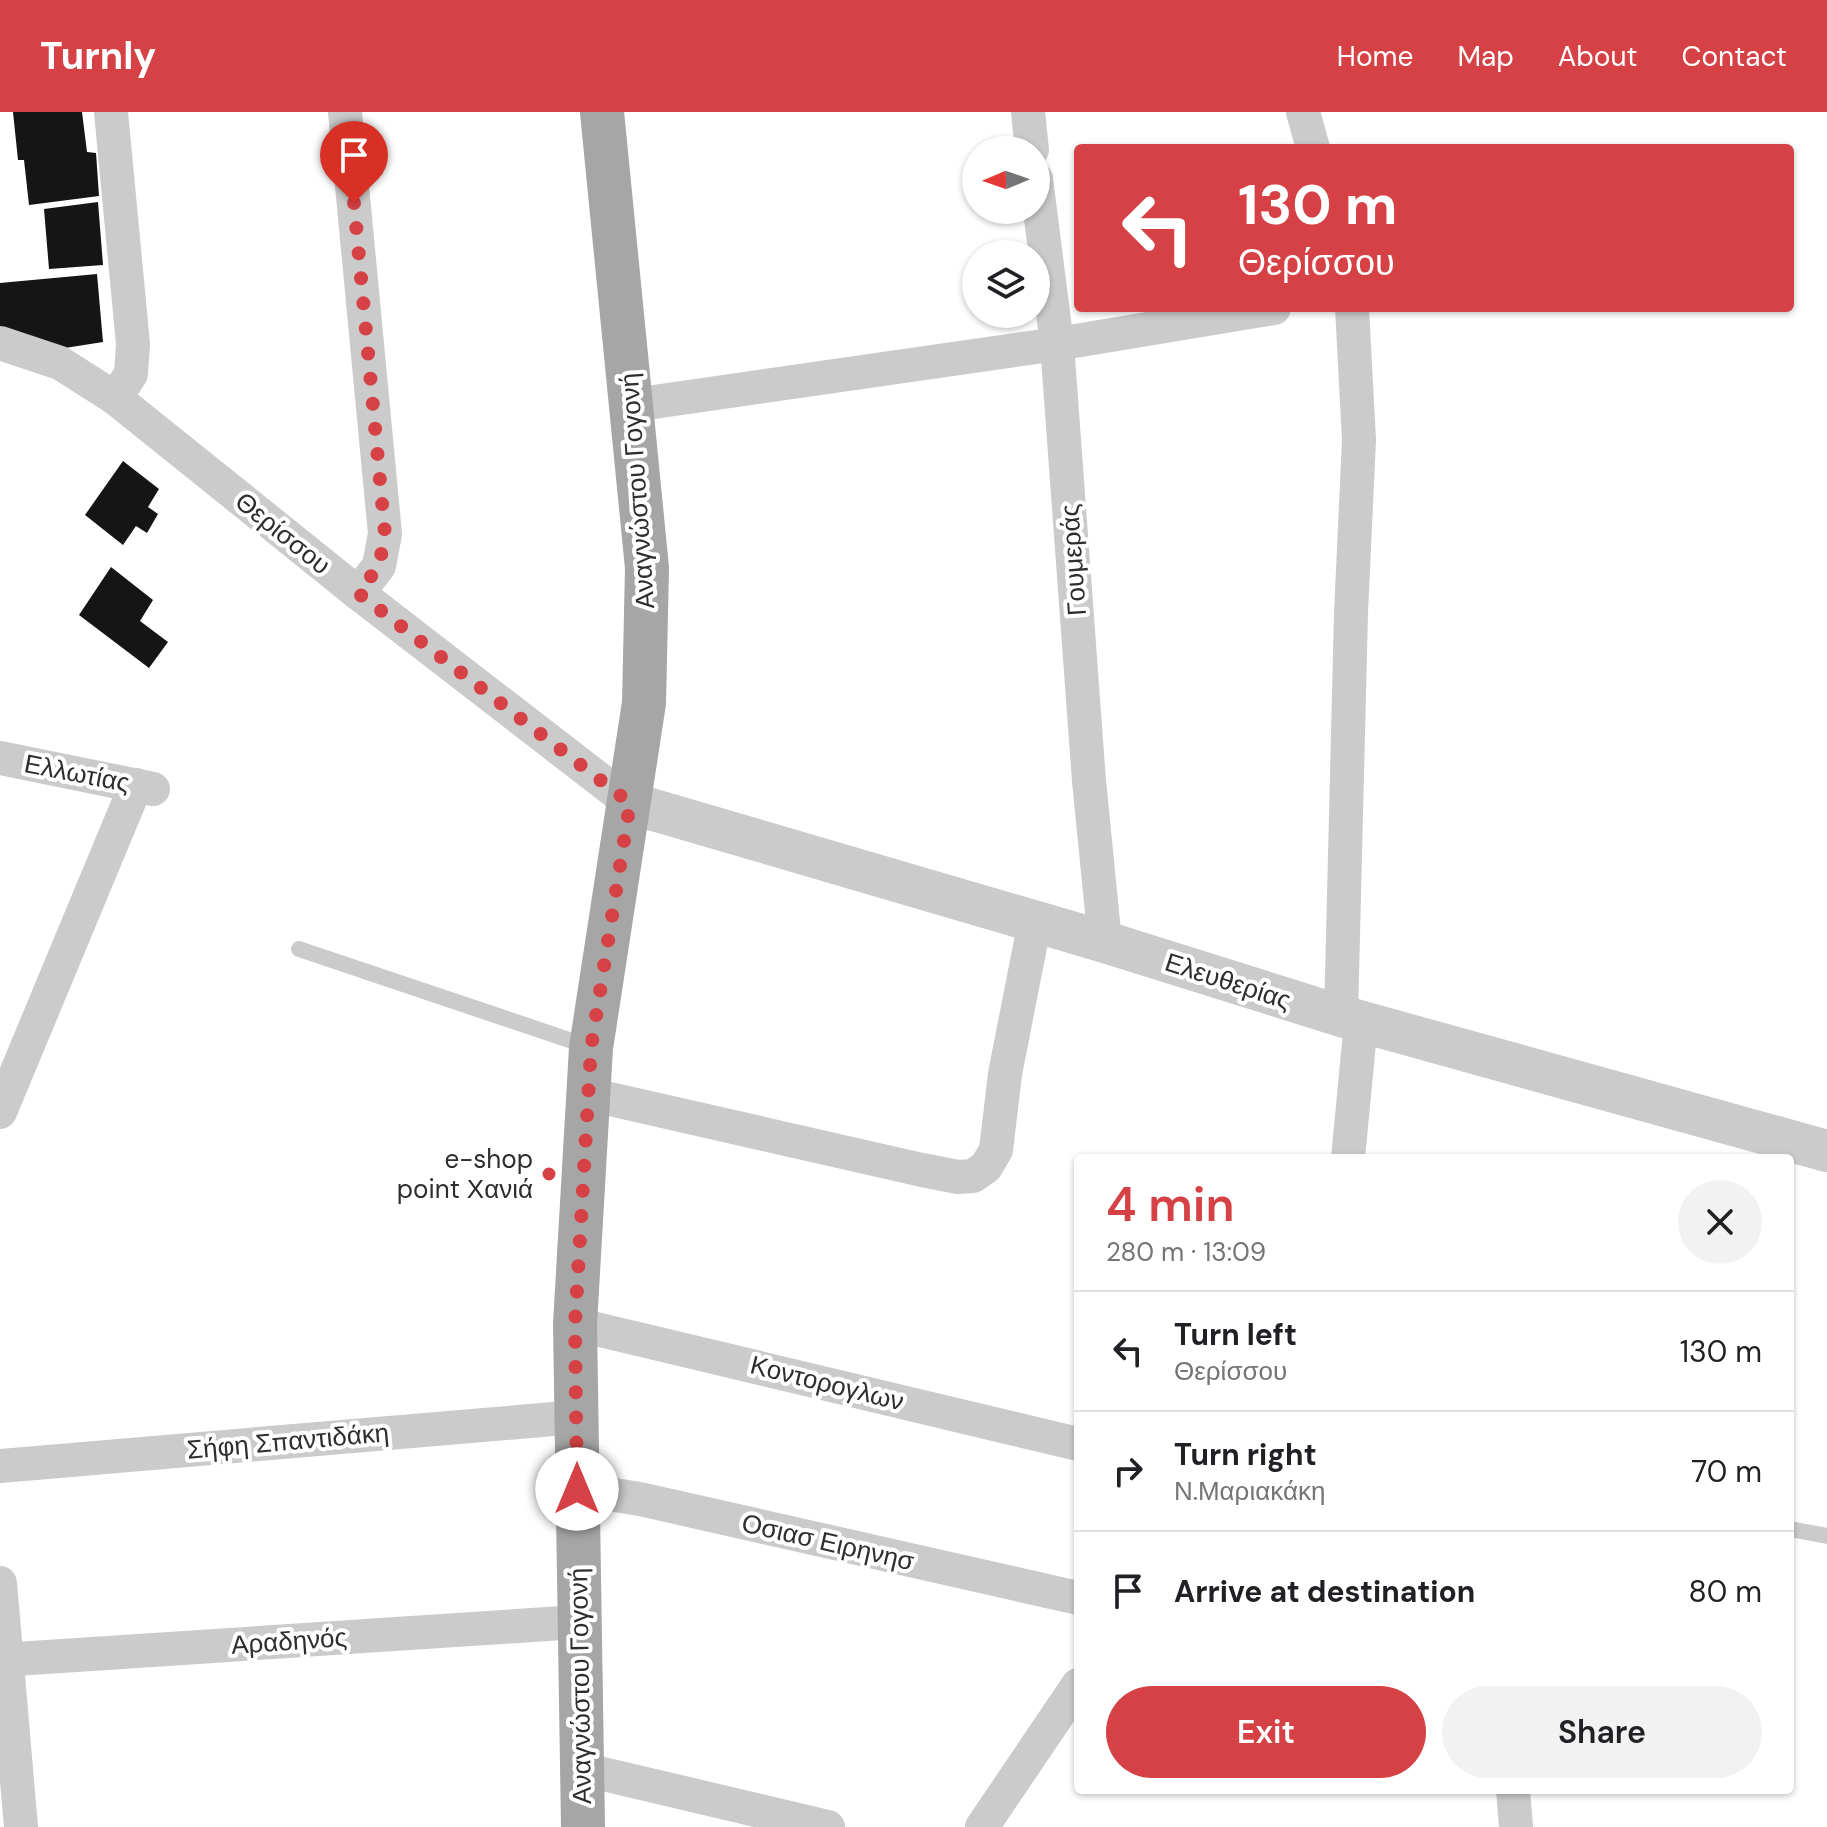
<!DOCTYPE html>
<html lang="en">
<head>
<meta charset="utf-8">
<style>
	:root { --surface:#fff; --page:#f2f2f2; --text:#202124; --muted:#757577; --line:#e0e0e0; --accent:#d54144 }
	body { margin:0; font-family:"DM Sans",sans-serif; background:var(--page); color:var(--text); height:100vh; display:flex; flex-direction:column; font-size:30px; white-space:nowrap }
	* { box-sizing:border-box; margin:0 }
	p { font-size:26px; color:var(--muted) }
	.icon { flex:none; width:44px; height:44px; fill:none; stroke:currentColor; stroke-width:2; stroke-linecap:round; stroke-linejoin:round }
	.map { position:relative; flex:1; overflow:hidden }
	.details { position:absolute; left:1074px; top:1042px; width:720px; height:640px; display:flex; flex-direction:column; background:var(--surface); border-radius:8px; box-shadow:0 2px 6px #0004 }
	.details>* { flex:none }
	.banner { position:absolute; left:1074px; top:32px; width:720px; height:168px; border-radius:8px; box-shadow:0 2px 6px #0004; background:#d54144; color:#fff; overflow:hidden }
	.needle { width:52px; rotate:268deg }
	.tools { position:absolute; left:962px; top:24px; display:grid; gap:16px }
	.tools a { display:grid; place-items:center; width:88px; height:88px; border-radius:50%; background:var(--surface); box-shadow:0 2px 6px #0004; font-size:40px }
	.pin { position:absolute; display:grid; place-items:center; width:68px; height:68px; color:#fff; margin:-82px -34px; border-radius:50% 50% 50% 0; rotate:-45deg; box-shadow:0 0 8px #0007 }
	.pin .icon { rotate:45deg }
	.me { position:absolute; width:88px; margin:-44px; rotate:0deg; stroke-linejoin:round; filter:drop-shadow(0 0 6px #0008) }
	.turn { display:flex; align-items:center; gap:28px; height:168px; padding:0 32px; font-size:36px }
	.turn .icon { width:104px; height:104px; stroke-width:2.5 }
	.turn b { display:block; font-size:56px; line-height:68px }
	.round { display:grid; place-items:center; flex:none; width:84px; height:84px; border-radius:42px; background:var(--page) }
	.head { display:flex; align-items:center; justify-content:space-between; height:136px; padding:0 32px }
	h1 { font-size:48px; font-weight:600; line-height:60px; color:var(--accent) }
	.action { display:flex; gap:16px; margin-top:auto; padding:16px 32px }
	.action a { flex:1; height:92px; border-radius:48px; background:var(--accent); color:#fff; font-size:32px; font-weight:600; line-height:92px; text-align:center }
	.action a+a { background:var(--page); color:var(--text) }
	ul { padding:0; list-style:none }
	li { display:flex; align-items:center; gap:24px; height:120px; padding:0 32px; border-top:2px solid var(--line) }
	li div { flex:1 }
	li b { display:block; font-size:30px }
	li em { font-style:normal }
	header { display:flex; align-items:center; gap:48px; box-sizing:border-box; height:112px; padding:0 40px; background:var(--accent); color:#fff }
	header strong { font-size:38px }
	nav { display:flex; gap:44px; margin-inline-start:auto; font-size:28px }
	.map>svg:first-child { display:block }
	.building { fill:#151515 }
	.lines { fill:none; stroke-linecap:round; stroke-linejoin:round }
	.service { stroke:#cbcbcb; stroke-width:16 }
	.minor { stroke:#cbcbcb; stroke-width:34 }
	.tertiary { stroke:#cbcbcb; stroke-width:42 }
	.primary { stroke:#a6a6a6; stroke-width:44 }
	.route { stroke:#d54144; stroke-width:14; stroke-dasharray:0 25.2 }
	.poi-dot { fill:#d54144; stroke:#fff; stroke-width:3 }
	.labels { text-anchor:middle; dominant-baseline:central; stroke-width:8; stroke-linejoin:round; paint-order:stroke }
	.street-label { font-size:26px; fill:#2e2e2e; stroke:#fff }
	.poi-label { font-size:26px; fill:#2e2e2e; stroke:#fff; text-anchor:end }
</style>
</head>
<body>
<header>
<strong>Turnly</strong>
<nav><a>Home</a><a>Map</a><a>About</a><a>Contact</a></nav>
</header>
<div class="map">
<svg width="1827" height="1715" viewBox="0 0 1827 1715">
	<rect width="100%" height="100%" fill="#fff"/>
	<g class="building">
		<polygon points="13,0 82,0 87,40 96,41 99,84 29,93 24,48 18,48"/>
		<polygon points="98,90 103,153 49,157 44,97"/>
		<polygon points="97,162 103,230 65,236 0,220 0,171"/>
		<polygon points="123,349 159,377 148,395 158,402 147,421 136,414 123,433 85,403"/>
		<polygon points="111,455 153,488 140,509 168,530 149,556 79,503"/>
	</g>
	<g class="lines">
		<g class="service">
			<polyline points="299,837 590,935"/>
			<polyline points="1790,1417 1827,1424"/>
		</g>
		<g class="minor">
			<polyline points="111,0 133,232 131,262 115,286"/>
			<polyline points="345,0 385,422 379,454 358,481"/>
			<polyline points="1028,0 1032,38"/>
			<polyline points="1303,0 1313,36"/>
			<polyline points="1036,67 1057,232 1089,669 1105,830"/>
			<polyline points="0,231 60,251 115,286 358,481 630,691"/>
			<polyline points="633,293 1057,232 1274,196"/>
			<polyline points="0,646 153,677"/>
			<polyline points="1341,904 1351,501 1359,328 1352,196"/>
			<polyline points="588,982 922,1058 958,1065 973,1064 986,1055 996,1038 1005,962 1035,809"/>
			<polyline points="0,1000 136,673"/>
			<polyline points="1348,1046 1361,910"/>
			<polyline points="575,1212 1078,1332"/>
			<polyline points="0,1354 577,1305"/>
			<polyline points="577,1377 640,1387 1078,1486"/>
			<polyline points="0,1471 21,1715"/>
			<polyline points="0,1548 578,1510"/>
			<polyline points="582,1657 828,1715"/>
			<polyline points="1513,1678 1516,1715"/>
			<polyline points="982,1715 1078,1573"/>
		</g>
		<polyline class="tertiary" points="630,691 1105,830 1341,904 1827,1039"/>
		<polyline class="primary" points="583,1715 575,1212 591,936 644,591 647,456 602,0"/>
	</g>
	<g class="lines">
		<polyline class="route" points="354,91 385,422 379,454 358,481 630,691 591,936 575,1212 577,1377"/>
	</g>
	<circle class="poi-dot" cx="549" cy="1062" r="8"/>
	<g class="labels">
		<g class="street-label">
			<text transform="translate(637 379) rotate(-94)">Αναγνώστου Γογονή</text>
			<text transform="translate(283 421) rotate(39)">Θερίσσου</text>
			<text transform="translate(1073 448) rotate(-94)">Γουμεράς</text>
			<text transform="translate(77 661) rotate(11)">Ελλωτίας</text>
			<text transform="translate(1228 869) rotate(18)">Ελευθερίας</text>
			<text transform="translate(827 1271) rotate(14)">Κοντορογλων</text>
			<text transform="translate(288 1329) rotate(-5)">Σήφη Σπαντιδάκη</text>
			<text transform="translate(828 1430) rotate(13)">Οσιασ Ειρηνησ</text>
			<text transform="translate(289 1529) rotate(-4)">Αραδηνός</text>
			<text transform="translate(580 1574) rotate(-91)">Αναγνώστου Γογονή</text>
		</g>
		<g class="poi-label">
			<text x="533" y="1047">e-shop<tspan x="533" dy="30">point Χανιά</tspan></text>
		</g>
	</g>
</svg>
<div class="tools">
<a><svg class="needle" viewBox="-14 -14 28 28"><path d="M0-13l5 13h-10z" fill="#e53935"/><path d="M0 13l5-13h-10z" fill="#757577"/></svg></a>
<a><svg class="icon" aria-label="layers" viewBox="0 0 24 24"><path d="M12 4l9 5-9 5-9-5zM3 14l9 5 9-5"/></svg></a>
</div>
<div class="pin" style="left:354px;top:91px;background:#d93025"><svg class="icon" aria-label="arrive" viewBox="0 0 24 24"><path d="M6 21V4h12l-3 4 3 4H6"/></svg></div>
<svg class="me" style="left:577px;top:1377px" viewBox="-20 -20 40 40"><circle r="19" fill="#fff"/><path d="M0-13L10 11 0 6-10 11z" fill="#d54144"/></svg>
<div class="banner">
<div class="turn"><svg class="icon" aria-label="left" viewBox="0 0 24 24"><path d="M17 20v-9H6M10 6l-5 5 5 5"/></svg><div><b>130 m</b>Θερίσσου</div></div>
</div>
<section class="details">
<div class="head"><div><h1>4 min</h1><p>280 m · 13:09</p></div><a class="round"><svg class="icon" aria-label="close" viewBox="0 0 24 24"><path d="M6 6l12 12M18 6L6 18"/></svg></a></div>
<ul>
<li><svg class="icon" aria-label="left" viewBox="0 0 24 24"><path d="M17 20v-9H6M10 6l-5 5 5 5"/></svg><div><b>Turn left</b><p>Θερίσσου</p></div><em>130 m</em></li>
<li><svg class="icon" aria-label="right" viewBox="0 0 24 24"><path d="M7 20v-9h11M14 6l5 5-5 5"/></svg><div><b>Turn right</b><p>Ν.Μαριακάκη</p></div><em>70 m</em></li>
<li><svg class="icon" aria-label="arrive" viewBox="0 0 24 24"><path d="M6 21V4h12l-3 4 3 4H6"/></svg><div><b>Arrive at destination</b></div><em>80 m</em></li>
</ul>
<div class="action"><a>Exit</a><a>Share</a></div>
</section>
</div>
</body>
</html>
